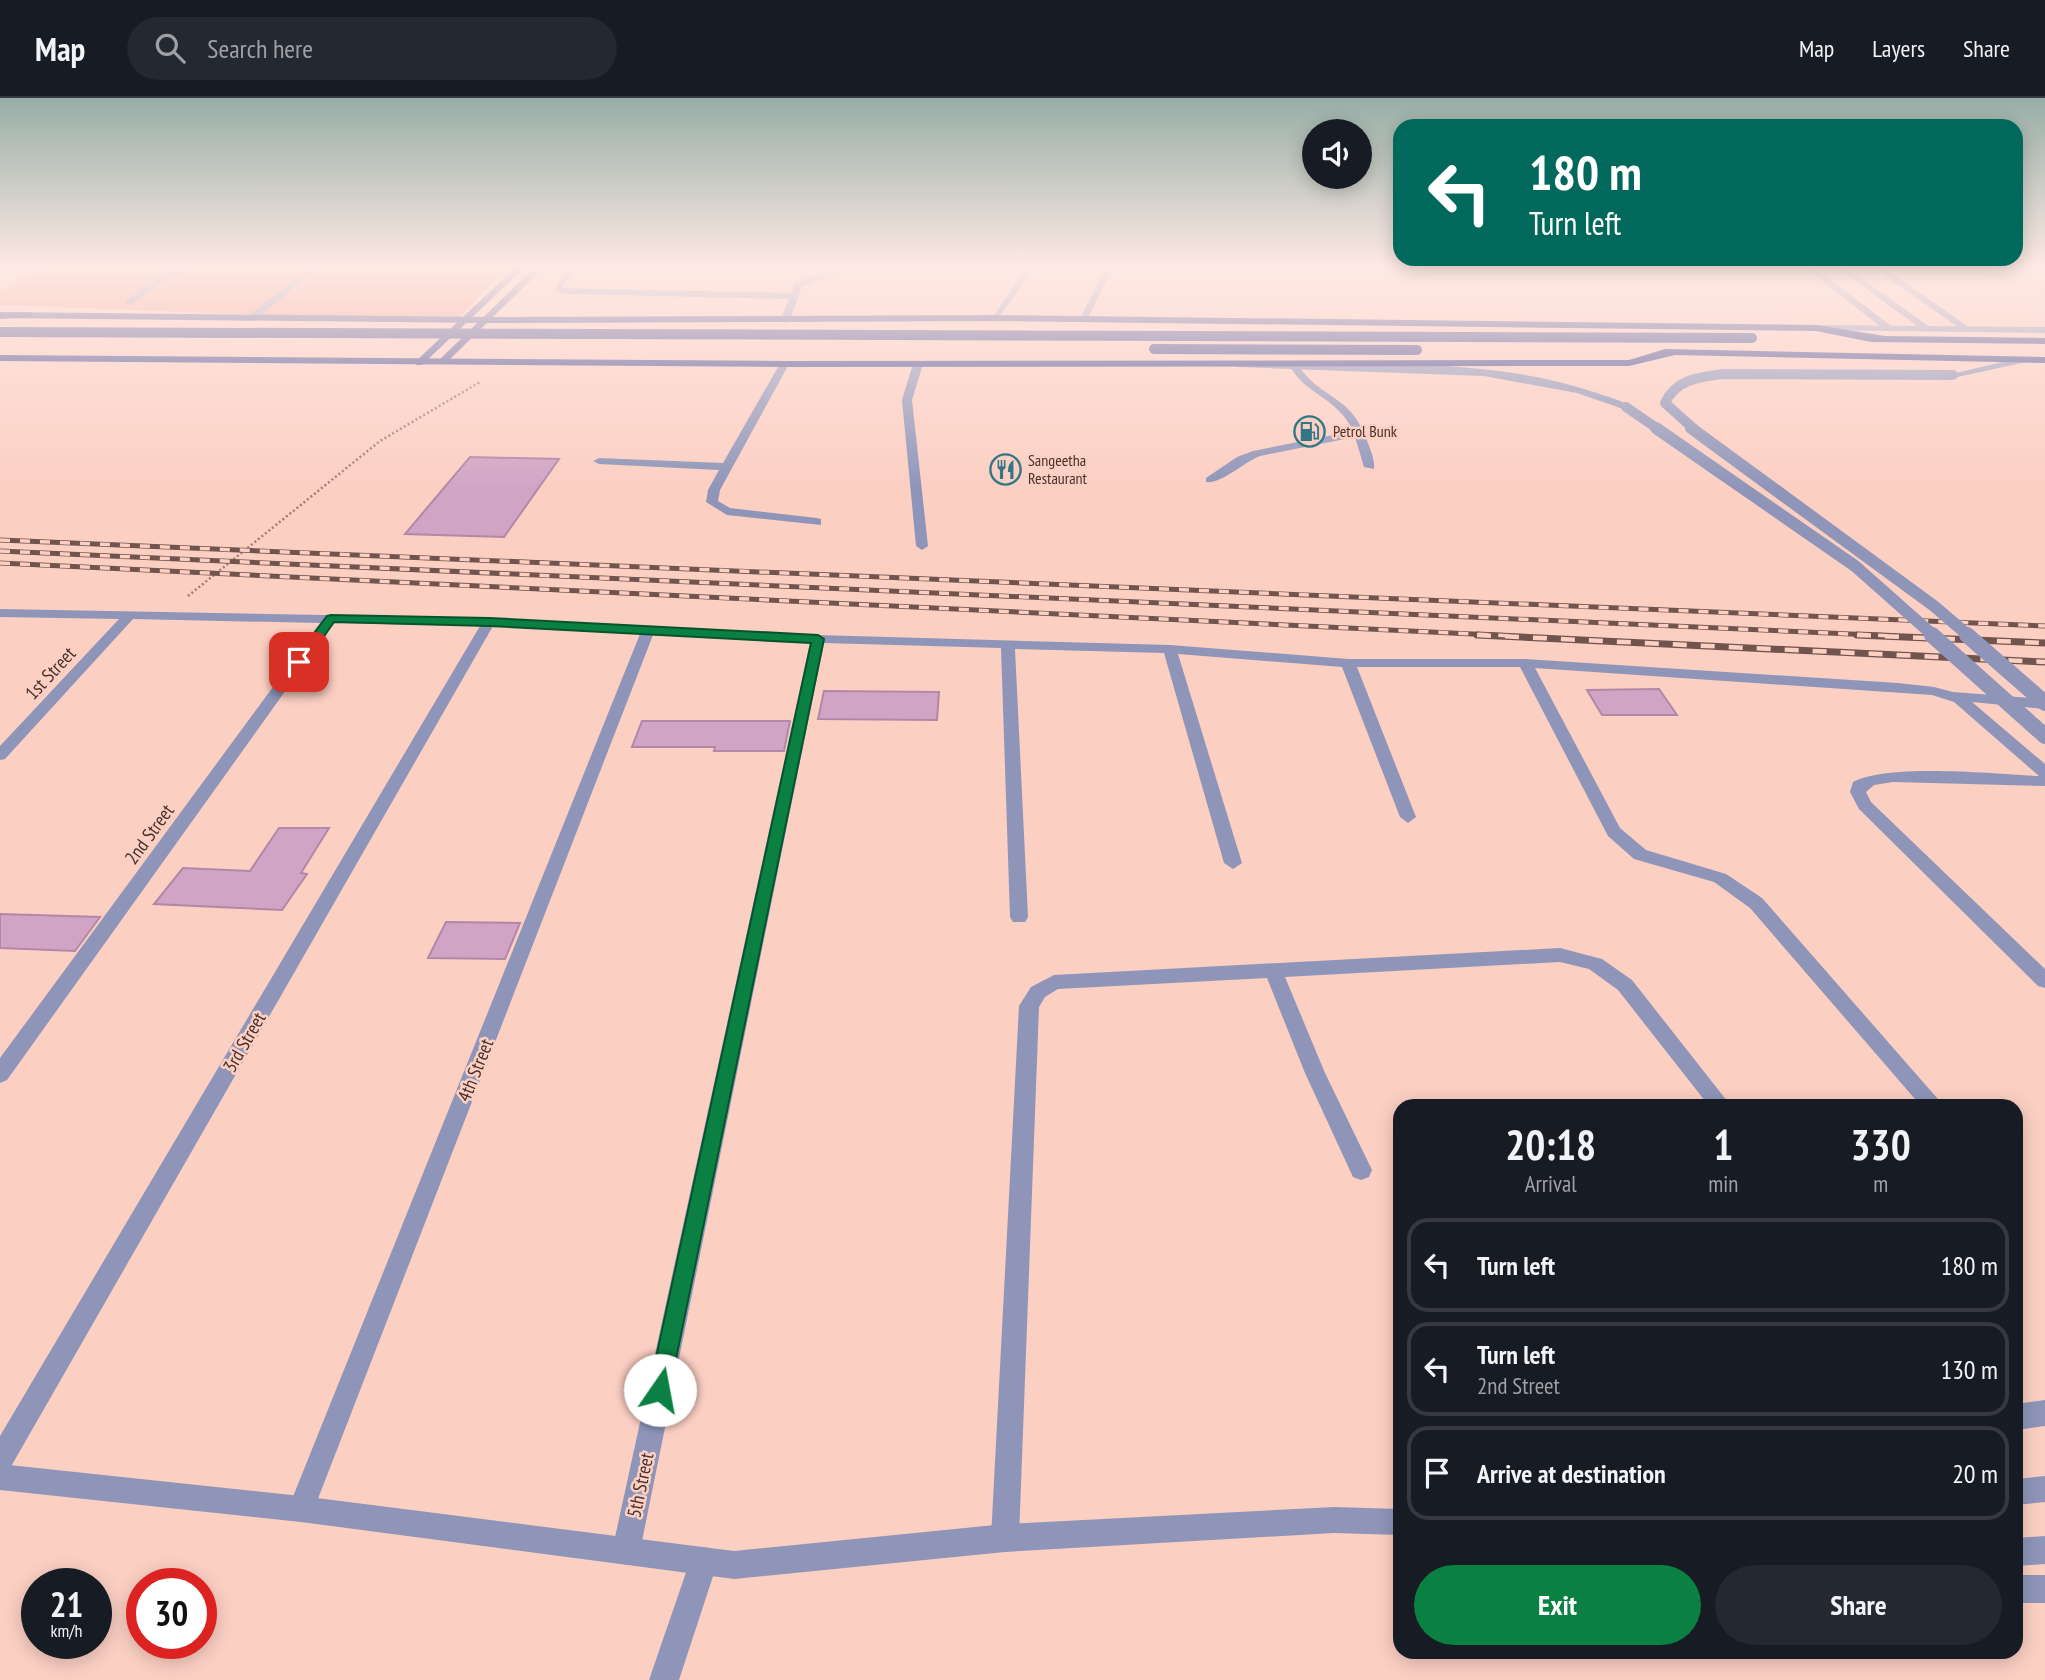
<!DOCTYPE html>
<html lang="en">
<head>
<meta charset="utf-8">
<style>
	:root { --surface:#171b24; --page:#242831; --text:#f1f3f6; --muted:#9ea1a6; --line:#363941; --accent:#0b8043 }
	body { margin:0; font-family:"PT Sans Narrow",sans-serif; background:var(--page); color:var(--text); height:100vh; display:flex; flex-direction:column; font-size:26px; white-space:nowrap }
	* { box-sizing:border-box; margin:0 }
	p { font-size:23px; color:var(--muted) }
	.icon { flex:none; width:38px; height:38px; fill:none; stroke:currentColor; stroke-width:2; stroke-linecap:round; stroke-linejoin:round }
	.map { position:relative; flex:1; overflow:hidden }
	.details { position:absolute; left:1393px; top:1001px; width:630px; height:560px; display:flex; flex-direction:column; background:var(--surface); border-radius:21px; box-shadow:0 4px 18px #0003 }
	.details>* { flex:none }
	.banner { position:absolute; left:1393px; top:21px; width:630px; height:147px; border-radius:21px; box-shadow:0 4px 18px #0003; background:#00695c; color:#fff; overflow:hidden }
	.buttons { position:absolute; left:1302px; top:21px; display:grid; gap:14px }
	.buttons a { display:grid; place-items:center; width:70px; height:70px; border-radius:50%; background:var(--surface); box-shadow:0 4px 18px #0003; font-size:35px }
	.speed { position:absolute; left:21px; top:1470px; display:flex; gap:14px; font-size:35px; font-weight:700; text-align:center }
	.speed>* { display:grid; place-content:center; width:91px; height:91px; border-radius:50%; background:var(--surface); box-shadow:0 4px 18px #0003; line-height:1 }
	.speed small { font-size:18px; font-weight:400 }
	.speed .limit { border:10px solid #d22; background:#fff; color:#111 }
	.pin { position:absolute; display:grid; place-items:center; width:60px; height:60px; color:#fff; margin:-30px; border-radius:14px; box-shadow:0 4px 10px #0006 }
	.me { position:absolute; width:77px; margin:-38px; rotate:12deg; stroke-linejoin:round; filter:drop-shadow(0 0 5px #0008) }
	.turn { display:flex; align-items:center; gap:24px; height:147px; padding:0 21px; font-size:32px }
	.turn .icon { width:91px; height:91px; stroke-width:2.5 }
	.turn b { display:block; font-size:49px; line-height:60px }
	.eta { display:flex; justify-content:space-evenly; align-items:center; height:119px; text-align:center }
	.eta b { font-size:42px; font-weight:600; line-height:49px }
	.cta { display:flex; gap:14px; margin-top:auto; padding:14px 21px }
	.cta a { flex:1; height:80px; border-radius:42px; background:var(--accent); color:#fff; font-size:28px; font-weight:600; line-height:80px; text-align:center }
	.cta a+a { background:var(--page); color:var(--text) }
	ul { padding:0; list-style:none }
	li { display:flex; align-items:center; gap:21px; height:94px; margin:0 14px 10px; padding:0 7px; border:4px solid var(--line); border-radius:21px }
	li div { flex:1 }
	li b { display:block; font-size:26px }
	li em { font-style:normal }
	header { display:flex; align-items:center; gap:42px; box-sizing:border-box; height:98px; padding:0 35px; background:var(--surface); border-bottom:2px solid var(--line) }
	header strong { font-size:33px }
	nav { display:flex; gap:38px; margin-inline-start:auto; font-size:24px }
	.search { width:490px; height:63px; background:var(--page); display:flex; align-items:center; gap:18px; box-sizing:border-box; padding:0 24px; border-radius:38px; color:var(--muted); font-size:26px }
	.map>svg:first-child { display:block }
	.green { fill:#f1a089 }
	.building { fill:#d1a4c5; stroke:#b287a7; stroke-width:2 }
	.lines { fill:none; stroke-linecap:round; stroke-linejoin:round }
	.path { stroke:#9e7d74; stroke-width:2.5; stroke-dasharray:2 2.5; stroke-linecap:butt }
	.service { fill:#8e95b9; fill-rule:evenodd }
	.minor { fill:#8e95b9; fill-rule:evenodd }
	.tertiary { fill:#8e95b9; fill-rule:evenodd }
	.primary { fill:#515998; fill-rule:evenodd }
	.trunk { fill:#464e92; fill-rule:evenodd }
	.motorway { fill:#3c428b; fill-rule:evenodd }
	.rail-far1-casing { stroke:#70544d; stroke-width:5 }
	.rail-casing { stroke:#70544d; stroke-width:7 }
	.rail-far1 { stroke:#fccfc3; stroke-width:3.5; stroke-dasharray:10; stroke-linecap:butt }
	.rail { stroke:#fccfc3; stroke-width:4.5; stroke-dasharray:14; stroke-linecap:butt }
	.tertiary-bridge-far2 { stroke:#8e95b9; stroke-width:10 }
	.tertiary-bridge-far1 { stroke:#8e95b9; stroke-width:12 }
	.tertiary-bridge { stroke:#8e95b9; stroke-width:16 }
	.trunk-bridge { stroke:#464e92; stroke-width:10 }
	.route { fill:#0b8043; stroke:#07532c; stroke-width:2 }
	.labels { text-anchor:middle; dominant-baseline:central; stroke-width:5; stroke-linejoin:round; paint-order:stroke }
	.far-poi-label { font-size:16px; fill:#47312b; stroke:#fccfc3; text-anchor:start }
	.street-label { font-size:19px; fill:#47312b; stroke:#fccfc3 }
</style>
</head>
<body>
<header>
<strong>Map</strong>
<div class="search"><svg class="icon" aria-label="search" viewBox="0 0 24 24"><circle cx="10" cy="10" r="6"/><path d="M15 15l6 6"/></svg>Search here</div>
<nav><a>Map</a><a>Layers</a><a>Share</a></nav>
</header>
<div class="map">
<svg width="2045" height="1582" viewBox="0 0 2045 1582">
	<rect width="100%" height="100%" fill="#fccfc3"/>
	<polygon class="green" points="42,169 508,169 455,224 0,207 0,192"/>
	<g class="building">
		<polygon points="470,359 559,361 504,439 405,436"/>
		<polygon points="1659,591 1677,617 1602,617 1587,592"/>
		<polygon points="824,593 939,594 937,622 818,621"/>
		<polygon points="642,623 790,623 784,653 714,653 715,649 632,649"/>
		<polygon points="279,730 329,730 301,775 307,776 282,812 154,806 183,770 250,773"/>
		<polygon points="0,816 100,819 75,853 0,850"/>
		<polygon points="446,824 520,825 505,861 428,860"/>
	</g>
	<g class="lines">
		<polyline class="path" points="188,498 380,343 480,284"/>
		<g class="service">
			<polygon points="174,169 184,169 132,206 126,206 126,202"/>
			<polygon points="310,169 320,169 257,220 251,220 251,216"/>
			<polygon points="568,169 577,169 562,189 565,190 791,195 795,185 839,169 852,169 802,189 790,222 785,225 780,222 789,201 564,196 554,192"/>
			<polygon points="1027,169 1035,169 997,222 991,222"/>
			<polygon points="1106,169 1114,169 1087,221 1079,223"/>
			<polygon points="1804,169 1814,169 1891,228 1891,232 1885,232"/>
			<polygon points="1836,169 1846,169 1931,230 1923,232"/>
			<polygon points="1873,169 1883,169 1970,230 1962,232"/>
			<polygon points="918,263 923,266 912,302 928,448 922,452 916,448 902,302 913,266"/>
			<path d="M 1292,267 L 1298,267 C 1322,303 1351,295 1368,345 C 1371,353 1375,363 1374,371 L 1364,369 L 1355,339 L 1260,358 C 1244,364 1222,386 1206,384 L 1206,380 L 1237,359 L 1253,353 L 1353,333 C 1337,299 1309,299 1290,269 Z"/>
		</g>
		<g class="minor">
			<polygon points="781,264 789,266 720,392 718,403 730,410 817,420 821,421 821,427 727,417 706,404 708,392 719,372 599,366 593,363 599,360 723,365"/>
			<path d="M 0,511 L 489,520 L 818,537 L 1170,547 L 1348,561 L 1525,561 L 1898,585 L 1934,589 L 1953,594 L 2045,601 L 2045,611 L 1972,604 L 2045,666 L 2045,688 L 1893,684 L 1874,687 L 1866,694 L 1871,704 L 2045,871 L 2045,890 L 2038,888 L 1859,711 L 1850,694 L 1853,684 C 1889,665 1995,676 2039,678 L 1954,604 L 1932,597 L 1535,570 L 1620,730 L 1646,752 L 1726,776 L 1762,800 L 1944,1008 L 1921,1008 L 1750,810 L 1714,784 L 1634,761 L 1608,738 L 1520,569 L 1357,569 L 1416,719 L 1408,725 L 1400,719 L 1342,569 L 1178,556 L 1242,765 L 1233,771 L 1224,765 L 1164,555 L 1015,551 L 1028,819 L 1025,824 L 1013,824 L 1010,819 L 1001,550 L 824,545 L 640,1453 L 636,1463 L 626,1467 L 616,1463 L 612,1453 L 810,545 L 653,537 L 314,1411 L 310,1420 L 301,1424 L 292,1420 L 288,1411 L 640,536 L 493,528 L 9,1372 L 0,1376 L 0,1338 L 480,528 L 334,525 L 7,982 L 0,985 L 0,960 L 320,525 L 133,521 L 5,661 L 0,662 L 0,648 L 119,521 L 0,519 Z"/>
			<polygon points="1560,850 1602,861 1632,882 1731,1008 1709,1008 1618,892 1589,871 1560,864 1285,879 1325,975 1372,1072 1369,1079 1361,1082 1353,1079 1305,975 1267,880 1058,891 1045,899 1039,909 1019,1440 1015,1450 1005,1454 995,1450 991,1440 1019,908 1031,889 1054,877"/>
			<polygon points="2045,1302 2045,1328 2016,1332 2016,1306"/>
			<polygon points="704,1449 714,1453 718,1463 679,1582 649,1582 690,1463 694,1453"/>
			<rect x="2016" y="1477" width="29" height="28"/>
		</g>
		<g class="tertiary">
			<polygon points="1816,227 2045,229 2045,235 1813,232 1813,228"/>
			<polygon points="2023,259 2026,260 2026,264 1953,280 1948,277"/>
			<path d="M 1240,264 C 1357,269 1484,256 1597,295 C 1608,299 1622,302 1631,309 L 1626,312 L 1577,295 L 1484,278 L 1237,269 L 1235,267 Z"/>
			<polygon points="0,1366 301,1398 734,1453 1005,1426 1334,1409 1400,1411 1400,1437 1334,1435 1005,1454 734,1481 301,1424 0,1392"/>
			<polygon points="2045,1378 2045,1404 2016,1407 2016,1381"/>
			<polygon points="2045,1438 2045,1466 2016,1468 2016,1440"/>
		</g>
		<g class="primary">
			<polygon points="516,169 525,169 422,267 416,267 416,263"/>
			<polygon points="535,169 544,169 445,266 439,266 439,262"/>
		</g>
		<g class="trunk">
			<polygon points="0,214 487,219 994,217 1816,227 1885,238 2045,240 2045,246 1871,244 1816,233 994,223 487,225 0,220"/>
			<polygon points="1665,251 2045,259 2045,265 1675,257 1629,268 784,269 0,263 0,257 784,263 1629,262"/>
		</g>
		<polygon class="motorway" points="28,214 32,215 32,219 0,221 0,215"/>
		<defs>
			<g id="rail-far1">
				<polyline points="0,442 2045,528"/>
				<polyline points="0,453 1895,538"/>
				<polyline points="0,465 1514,538"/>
			</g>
			<g id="rail">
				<polyline points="1477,537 2045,564"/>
				<polyline points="1857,537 2045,545"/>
			</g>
		</defs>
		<use href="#rail-far1" class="rail-far1-casing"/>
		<use href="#rail" class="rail-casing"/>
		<use href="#rail-far1" class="rail-far1"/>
		<use href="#rail" class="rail"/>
		<g class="tertiary-bridge-far2">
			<polyline points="1626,309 1658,331"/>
			<path d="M 1694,331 L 1665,305 C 1676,281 1700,279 1723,276 L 1953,277"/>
		</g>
		<g class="tertiary-bridge-far1">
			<polyline points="1656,330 1855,468 1934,538"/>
			<polyline points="1691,330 1934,508 1969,538"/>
		</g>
		<g class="tertiary-bridge">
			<polyline points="1932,537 2045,638"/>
			<polyline points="1967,537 2045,605"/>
		</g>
		<g class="trunk-bridge">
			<polyline points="0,234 1752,240"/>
			<polyline points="1154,251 1417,252"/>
		</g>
	</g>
	<linearGradient id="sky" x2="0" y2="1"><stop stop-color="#97aea6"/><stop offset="0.43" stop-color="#fee9e4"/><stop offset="1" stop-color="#fee9e4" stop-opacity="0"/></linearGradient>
	<rect width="2045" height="391" fill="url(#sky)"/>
	<polygon class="route" points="331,517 489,520 818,537 824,541 668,1300 660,1303 652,1300 649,1292 811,545 489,528 334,524 304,567 295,567 295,561 327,518"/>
	<defs>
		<symbol id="fuel-ring" viewBox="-11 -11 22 22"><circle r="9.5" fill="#fccfc3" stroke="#337787" stroke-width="1.5"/><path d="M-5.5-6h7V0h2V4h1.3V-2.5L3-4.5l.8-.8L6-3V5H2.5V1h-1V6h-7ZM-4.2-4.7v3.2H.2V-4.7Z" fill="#337787"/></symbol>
		<symbol id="restaurant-ring" viewBox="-11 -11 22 22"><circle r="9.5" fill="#fccfc3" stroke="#337787" stroke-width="1.5"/><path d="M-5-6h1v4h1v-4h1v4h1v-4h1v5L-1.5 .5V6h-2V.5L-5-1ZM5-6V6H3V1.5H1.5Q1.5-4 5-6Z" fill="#337787"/></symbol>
	</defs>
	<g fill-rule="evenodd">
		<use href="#fuel-ring" x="1292" y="316" width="35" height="35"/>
		<use href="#restaurant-ring" x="988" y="354" width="35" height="35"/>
	</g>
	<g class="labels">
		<g class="far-poi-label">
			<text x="1333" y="333">Petrol Bunk</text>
			<text x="1028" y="362">Sangeetha<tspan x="1028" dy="18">Restaurant</tspan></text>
		</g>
		<g class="street-label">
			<text transform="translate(50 575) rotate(-47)">1st Street</text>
			<text transform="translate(149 736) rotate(-54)">2nd Street</text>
			<text transform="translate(244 944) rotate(-60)">3rd Street</text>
			<text transform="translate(475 972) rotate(-68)">4th Street</text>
			<text transform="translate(640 1387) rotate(-78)">5th Street</text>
		</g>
	</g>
</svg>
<div class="buttons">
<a><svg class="icon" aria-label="sound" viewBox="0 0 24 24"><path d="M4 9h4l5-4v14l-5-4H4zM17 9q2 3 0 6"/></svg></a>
</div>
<div class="speed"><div>21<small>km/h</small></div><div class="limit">30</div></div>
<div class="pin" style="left:299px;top:564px;background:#d93025"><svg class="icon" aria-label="arrive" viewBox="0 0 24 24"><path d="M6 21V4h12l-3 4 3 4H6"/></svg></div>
<svg class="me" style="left:660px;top:1292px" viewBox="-20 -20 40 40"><circle r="19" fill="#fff"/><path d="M0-13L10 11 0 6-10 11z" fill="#0b8043"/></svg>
<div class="banner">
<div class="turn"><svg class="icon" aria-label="left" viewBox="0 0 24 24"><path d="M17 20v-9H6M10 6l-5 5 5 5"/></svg><div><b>180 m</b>Turn left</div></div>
</div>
<section class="details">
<div class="eta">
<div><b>20:18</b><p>Arrival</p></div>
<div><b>1</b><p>min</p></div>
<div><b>330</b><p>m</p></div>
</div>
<ul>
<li><svg class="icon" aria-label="left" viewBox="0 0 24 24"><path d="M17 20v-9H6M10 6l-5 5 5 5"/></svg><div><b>Turn left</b></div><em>180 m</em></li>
<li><svg class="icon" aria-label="left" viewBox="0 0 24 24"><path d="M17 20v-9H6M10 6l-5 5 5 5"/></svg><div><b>Turn left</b><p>2nd Street</p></div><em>130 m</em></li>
<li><svg class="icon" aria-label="arrive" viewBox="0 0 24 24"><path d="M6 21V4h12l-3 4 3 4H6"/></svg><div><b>Arrive at destination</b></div><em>20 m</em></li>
</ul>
<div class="cta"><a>Exit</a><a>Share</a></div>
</section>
</div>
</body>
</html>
